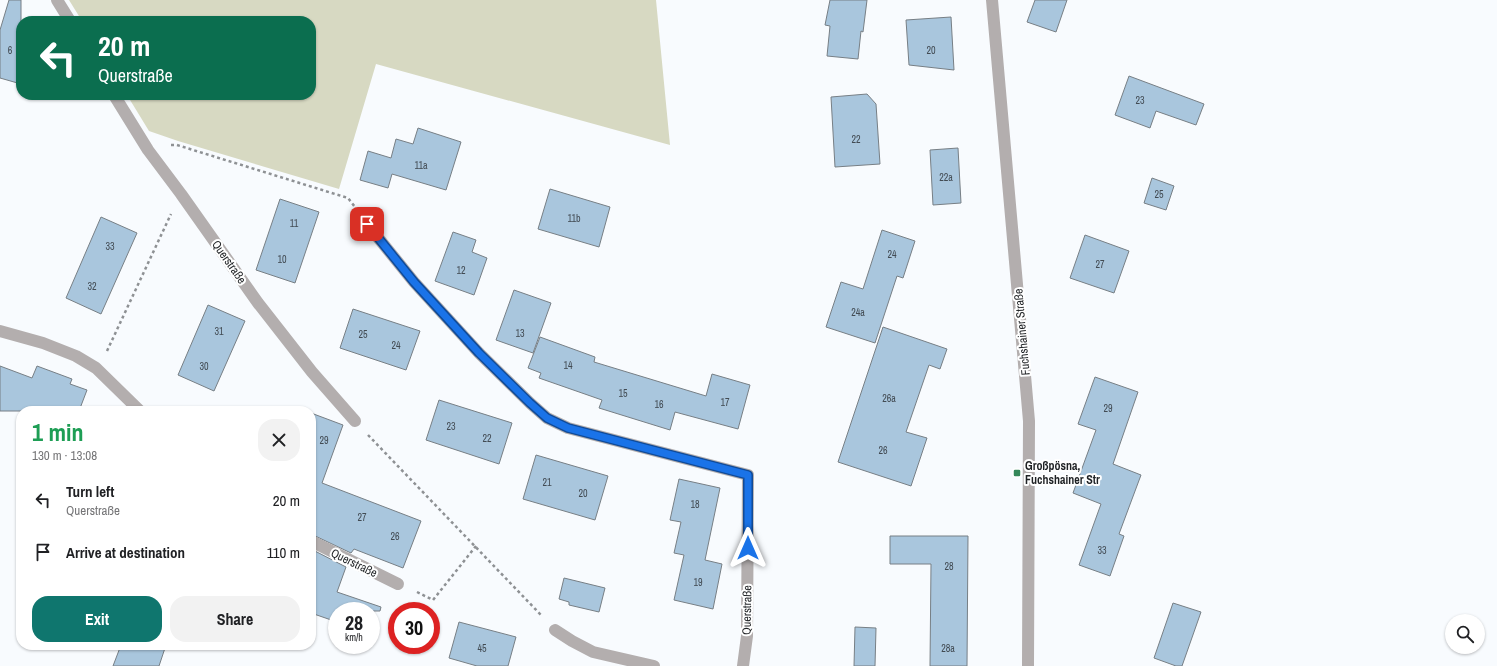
<!DOCTYPE html>
<html lang="en">
<head>
<meta charset="utf-8">
<style>
	:root { --surface:#fff; --page:#f2f2f2; --text:#202124; --muted:#757577; --accent:#0f766e }
	body { margin:0; font-family:"Archivo Narrow",sans-serif; background:var(--page); color:var(--text); height:100vh; display:flex; flex-direction:column; font-size:15px; white-space:nowrap }
	* { box-sizing:border-box; margin:0 }
	p { font-size:13px; color:var(--muted) }
	.icon { flex:none; width:22px; height:22px; fill:none; stroke:currentColor; stroke-width:2; stroke-linecap:round; stroke-linejoin:round }
	.map { position:relative; flex:1; overflow:hidden }
	.panel { position:absolute; left:16px; top:406px; width:300px; height:244px; display:flex; flex-direction:column; background:var(--surface); border-radius:16px; box-shadow:0 1px 3px #0004 }
	.panel>* { flex:none }
	.guide { position:absolute; left:16px; top:16px; width:300px; height:84px; border-radius:16px; box-shadow:0 1px 3px #0004; background:#0b6e4f; color:#fff; overflow:hidden }
	.controls { position:absolute; left:1445px; top:614px; display:grid; gap:8px }
	.controls a { display:grid; place-items:center; width:40px; height:40px; border-radius:50%; background:var(--surface); box-shadow:0 1px 3px #0004; font-size:20px }
	.speed { position:absolute; left:328px; top:602px; display:flex; gap:8px; font-size:20px; font-weight:700; text-align:center }
	.speed>* { display:grid; place-content:center; width:52px; height:52px; border-radius:50%; background:var(--surface); box-shadow:0 1px 3px #0004; line-height:1 }
	.speed small { font-size:10px; font-weight:400 }
	.speed .limit { border:6px solid #d22; background:#fff; color:#111 }
	.pin { position:absolute; display:grid; place-items:center; width:34px; height:34px; color:#fff; margin:-17px; border-radius:8px; box-shadow:0 2px 6px #0006 }
	.me { position:absolute; width:44px; margin:-22px; rotate:0deg; stroke-linejoin:round; filter:drop-shadow(0 0 3px #0008) }
	.turn { display:flex; align-items:center; gap:14px; height:84px; padding:0 16px; font-size:18px }
	.turn .icon { width:52px; height:52px; stroke-width:2.5 }
	.turn b { display:block; font-size:28px; line-height:34px }
	.round { display:grid; place-items:center; flex:none; width:42px; height:42px; border-radius:16px; background:var(--page) }
	.overview { display:flex; align-items:center; justify-content:space-between; height:68px; padding:0 16px }
	h1 { font-size:24px; font-weight:800; line-height:30px; color:#1e9e55 }
	.primary-button { display:flex; gap:8px; margin-top:auto; padding:8px 16px }
	.primary-button a { flex:1; height:46px; border-radius:16px; background:var(--accent); color:#fff; font-size:16px; font-weight:800; line-height:46px; text-align:center }
	.primary-button a+a { background:var(--page); color:var(--text) }
	ul { padding:0; list-style:none }
	li { display:flex; align-items:center; gap:12px; height:52px; padding:0 16px }
	li div { flex:1 }
	li b { display:block; font-size:15px }
	li em { font-style:normal }
	.map>svg:first-child { display:block }
	.green { fill:#d7d9c2 }
	.building { fill:#a9c6dd; stroke:#777f85 }
	.lines { fill:none; stroke-linecap:round; stroke-linejoin:round }
	.path { stroke:#8e9194; stroke-width:2.5; stroke-dasharray:3 3; stroke-linecap:butt }
	.minor { stroke:#b3aeae; stroke-width:12 }
	.route-casing { stroke:#114b97; stroke-width:10 }
	.route { stroke:#1a73e8; stroke-width:7 }
	.poi-dot { fill:#35885a; stroke:#fff; stroke-width:1.5 }
	.labels { text-anchor:middle; dominant-baseline:central; stroke-width:4; stroke-linejoin:round; paint-order:stroke }
	.number-label { font-size:10px; fill:#424b53 }
	.street-label { font-size:12px; fill:#1f2225; stroke:#fff }
	.poi-label { font-size:12px; font-weight:bold; fill:#1f2225; stroke:#fff; text-anchor:start }
</style>
</head>
<body>
<div class="map">
<svg width="1497" height="666" viewBox="0 0 1497 666">
	<rect width="100%" height="100%" fill="#f8fbfe"/>
	<polygon class="green" points="69,0 656,0 670,145 376,64 339,189 178,141 149,131 127,95 311,95 311,21 82,21"/>
	<g class="building">
		<polygon points="9,0 21,0 21,84 0,78 0,30"/>
		<polygon points="830,0 867,0 863,32 861,31 858,59 827,56 830,26 825,25"/>
		<polygon points="1035,0 1067,0 1056,32 1027,22"/>
		<polygon points="951,17 954,70 909,65 906,20"/>
		<polygon points="1129,76 1204,104 1196,125 1156,111 1150,128 1115,115"/>
		<polygon points="867,94 876,104 880,164 835,167 831,97"/>
		<polygon points="418,128 461,142 446,190 392,174 388,188 360,180 368,151 391,158 396,139 413,144"/>
		<polygon points="958,148 961,203 933,205 930,150"/>
		<polygon points="1152,178 1174,186 1166,210 1144,203"/>
		<polygon points="550,189 610,207 599,247 538,229"/>
		<polygon points="280,199 319,212 295,283 256,270"/>
		<polygon points="101,217 137,233 101,314 66,298"/>
		<polygon points="882,230 915,241 903,278 897,276 875,343 826,327 841,282 863,289"/>
		<polygon points="453,232 476,240 472,252 487,258 474,295 435,281"/>
		<polygon points="1085,235 1129,251 1114,293 1070,278"/>
		<polygon points="514,290 551,303 533,353 496,340"/>
		<polygon points="208,305 245,321 214,391 178,375"/>
		<polygon points="353,309 420,331 406,370 340,348"/>
		<polygon points="883,327 947,349 940,369 929,365 906,432 927,438 911,486 838,462"/>
		<polygon points="540,337 595,357 594,362 706,396 712,374 750,385 738,429 675,412 670,430 599,408 602,400 539,378 541,373 528,368"/>
		<polygon points="0,366 32,378 37,366 72,379 70,384 87,390 79,411 0,411"/>
		<polygon points="1095,377 1138,392 1113,464 1141,475 1119,534 1124,536 1110,576 1079,565 1101,504 1073,493 1096,430 1078,424"/>
		<polygon points="439,400 512,423 499,464 426,440"/>
		<polygon points="311,413 343,425 322,483 421,521 403,568 354,549 351,553 311,534"/>
		<polygon points="536,455 608,476 595,520 523,499"/>
		<polygon points="679,479 720,488 705,560 722,564 713,609 674,600 684,555 674,553 681,522 670,520"/>
		<polygon points="890,536 968,536 967,666 930,666 931,564 890,564"/>
		<polygon points="311,549 346,567 337,592 381,607 380,611 337,611 337,622 311,613"/>
		<polygon points="564,578 605,588 599,612 569,605 569,602 559,599"/>
		<polygon points="1173,603 1201,612 1182,666 1176,666 1154,658"/>
		<polygon points="459,622 516,637 508,666 477,666 449,658"/>
		<polygon points="855,627 876,628 875,666 854,666"/>
		<polygon points="121,645 166,645 159,666 113,666"/>
	</g>
	<g class="lines">
		<g class="path">
			<polyline points="171,145 177,145 348,198 355,207"/>
			<polyline points="107,351 171,214"/>
			<polyline points="368,435 541,615"/>
			<polyline points="417,592 433,600 476,546"/>
		</g>
		<g class="minor">
			<polyline points="57,0 70,21"/>
			<polyline points="992,0 1029,421 1028,666"/>
			<polyline points="114,95 148,150 181,194 258,303 312,372 355,421"/>
			<polyline points="367,224 414,282 479,353 530,403 547,418 568,428 748,475 747,636 743,666"/>
			<polyline points="0,331 43,343 76,356 96,368 140,411"/>
			<polyline points="311,541 398,584"/>
			<polyline points="555,630 572,641 593,652 654,666"/>
		</g>
	</g>
	<g class="lines">
		<defs>
			<polyline id="route" points="367,224 414,282 479,353 530,403 547,418 568,428 748,475 748,548"/>
		</defs>
		<use href="#route" class="route-casing"/>
		<use href="#route" class="route"/>
	</g>
	<rect class="poi-dot" x="1013" y="469" width="8" height="8" rx="2"/>
	<g class="labels">
		<g class="number-label">
			<text x="10" y="50">6</text>
			<text x="931" y="50">20</text>
			<text x="1140" y="100">23</text>
			<text x="856" y="139">22</text>
			<text x="421" y="165">11a</text>
			<text x="946" y="177">22a</text>
			<text x="1159" y="194">25</text>
			<text x="574" y="218">11b</text>
			<text x="294" y="223">11</text>
			<text x="110" y="246">33</text>
			<text x="892" y="254">24</text>
			<text x="282" y="259">10</text>
			<text x="1100" y="264">27</text>
			<text x="461" y="270">12</text>
			<text x="92" y="286">32</text>
			<text x="858" y="312">24a</text>
			<text x="219" y="331">31</text>
			<text x="520" y="333">13</text>
			<text x="363" y="334">25</text>
			<text x="396" y="345">24</text>
			<text x="568" y="365">14</text>
			<text x="204" y="366">30</text>
			<text x="623" y="393">15</text>
			<text x="889" y="398">26a</text>
			<text x="725" y="402">17</text>
			<text x="659" y="404">16</text>
			<text x="1108" y="408">29</text>
			<text x="451" y="426">23</text>
			<text x="487" y="438">22</text>
			<text x="324" y="440">29</text>
			<text x="883" y="450">26</text>
			<text x="547" y="482">21</text>
			<text x="583" y="493">20</text>
			<text x="695" y="504">18</text>
			<text x="362" y="517">27</text>
			<text x="395" y="536">26</text>
			<text x="1102" y="550">33</text>
			<text x="949" y="566">28</text>
			<text x="698" y="582">19</text>
			<text x="482" y="648">45</text>
			<text x="948" y="648">28a</text>
		</g>
		<g class="street-label">
			<text transform="translate(229 262) rotate(55)">Querstraße</text>
			<text transform="translate(1022 332) rotate(-95)">Fuchshainer Straße</text>
			<text transform="translate(354 563) rotate(26)">Querstraße</text>
			<text transform="translate(747 610) rotate(-89)">Querstraße</text>
		</g>
		<g class="poi-label">
			<text x="1025" y="466">Großpösna,<tspan x="1025" dy="14">Fuchshainer Str</tspan></text>
		</g>
	</g>
</svg>
<div class="controls">
<a><svg class="icon" aria-label="search" viewBox="0 0 24 24"><circle cx="10" cy="10" r="6"/><path d="M15 15l6 6"/></svg></a>
</div>
<div class="speed"><div>28<small>km/h</small></div><div class="limit">30</div></div>
<div class="pin" style="left:367px;top:224px;background:#d93025"><svg class="icon" aria-label="arrive" viewBox="0 0 24 24"><path d="M6 21V4h12l-3 4 3 4H6"/></svg></div>
<svg class="me" style="left:748px;top:548px" viewBox="-20 -20 40 40"><path d="M0-17L14 15 0 8-14 15z" fill="#1a73e8" stroke="#fff" stroke-width="4"/></svg>
<div class="guide">
<div class="turn"><svg class="icon" aria-label="left" viewBox="0 0 24 24"><path d="M17 20v-9H6M10 6l-5 5 5 5"/></svg><div><b>20 m</b>Querstraße</div></div>
</div>
<section class="panel">
<div class="overview"><div><h1>1 min</h1><p>130 m · 13:08</p></div><a class="round"><svg class="icon" aria-label="close" viewBox="0 0 24 24"><path d="M6 6l12 12M18 6L6 18"/></svg></a></div>
<ul>
<li><svg class="icon" aria-label="left" viewBox="0 0 24 24"><path d="M17 20v-9H6M10 6l-5 5 5 5"/></svg><div><b>Turn left</b><p>Querstraße</p></div><em>20 m</em></li>
<li><svg class="icon" aria-label="arrive" viewBox="0 0 24 24"><path d="M6 21V4h12l-3 4 3 4H6"/></svg><div><b>Arrive at destination</b></div><em>110 m</em></li>
</ul>
<div class="primary-button"><a>Exit</a><a>Share</a></div>
</section>
</div>
</body>
</html>
